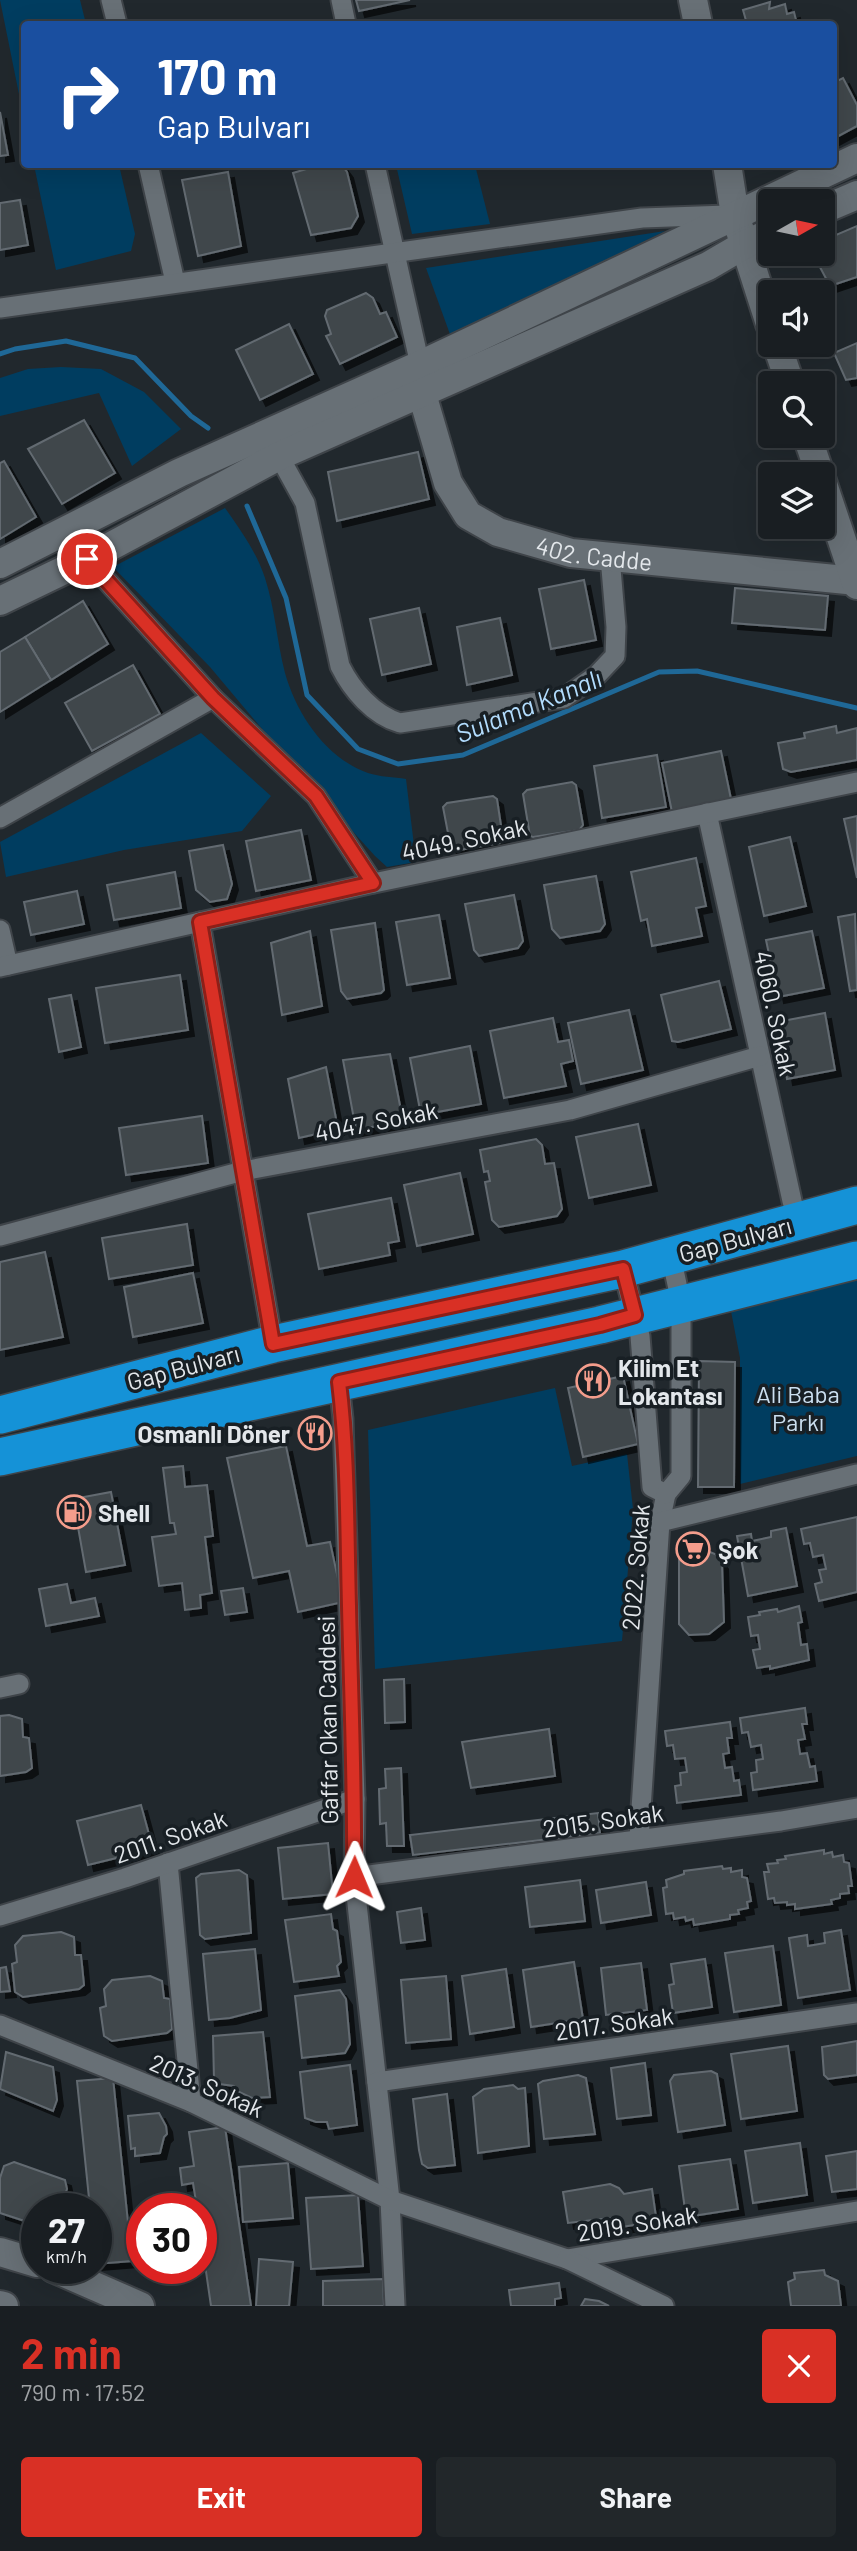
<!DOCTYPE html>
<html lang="en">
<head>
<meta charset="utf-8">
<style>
	:root { --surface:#191e22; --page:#22272a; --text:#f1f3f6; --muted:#9fa2a5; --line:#373c40; --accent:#d93025 }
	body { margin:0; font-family:Barlow,sans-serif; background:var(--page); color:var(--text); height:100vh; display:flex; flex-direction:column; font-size:26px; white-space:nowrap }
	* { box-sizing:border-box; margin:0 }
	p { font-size:23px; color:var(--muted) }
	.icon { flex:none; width:38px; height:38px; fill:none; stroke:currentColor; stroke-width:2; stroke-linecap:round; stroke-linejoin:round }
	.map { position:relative; height:2306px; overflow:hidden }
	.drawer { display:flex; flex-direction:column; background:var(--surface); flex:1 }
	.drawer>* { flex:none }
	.banner { position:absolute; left:21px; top:21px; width:816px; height:147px; border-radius:7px; box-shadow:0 7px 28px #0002,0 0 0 2px var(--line); background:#1a4fa0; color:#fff; overflow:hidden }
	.needle { width:46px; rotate:81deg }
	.tools { position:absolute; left:758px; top:189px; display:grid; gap:14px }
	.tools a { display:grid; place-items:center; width:77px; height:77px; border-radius:7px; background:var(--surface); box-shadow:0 7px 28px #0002,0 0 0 2px var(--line); font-size:35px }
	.speed { position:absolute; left:21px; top:2193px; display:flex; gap:14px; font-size:35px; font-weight:700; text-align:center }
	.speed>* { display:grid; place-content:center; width:91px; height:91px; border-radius:50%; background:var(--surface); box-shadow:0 7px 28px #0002,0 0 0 2px var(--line); line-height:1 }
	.speed small { font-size:18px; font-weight:400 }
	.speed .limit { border:10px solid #d22; background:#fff; color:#111 }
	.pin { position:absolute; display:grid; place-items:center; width:60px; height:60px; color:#fff; margin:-30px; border:4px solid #fff; border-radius:50%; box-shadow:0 2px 7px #0007 }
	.me { position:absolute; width:77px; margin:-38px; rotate:1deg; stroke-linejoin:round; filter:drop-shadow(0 0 5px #0008) }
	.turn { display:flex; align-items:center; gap:24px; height:147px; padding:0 21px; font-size:32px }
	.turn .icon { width:91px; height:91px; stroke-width:2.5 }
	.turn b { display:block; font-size:49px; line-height:60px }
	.round { display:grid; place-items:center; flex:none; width:74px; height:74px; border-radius:7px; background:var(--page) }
	.overview { display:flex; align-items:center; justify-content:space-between; height:119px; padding:0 21px }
	h1 { font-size:42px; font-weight:700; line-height:52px; color:var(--accent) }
	.primary-button { display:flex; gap:14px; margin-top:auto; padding:14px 21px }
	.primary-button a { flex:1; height:80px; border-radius:7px; background:var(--accent); color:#fff; font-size:28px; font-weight:700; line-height:80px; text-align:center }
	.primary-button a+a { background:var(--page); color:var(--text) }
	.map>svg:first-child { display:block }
	.green { fill:#003d60 }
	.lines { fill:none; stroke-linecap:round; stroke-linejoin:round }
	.stream { stroke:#1f6897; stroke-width:5 }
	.building { fill:#3f474c; stroke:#636b71; stroke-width:2; filter:url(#shadow) }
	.street-casing { stroke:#3f4449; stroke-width:23 }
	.secondary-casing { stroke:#3f4449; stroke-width:32 }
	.highway-casing { stroke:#3f4449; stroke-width:40 }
	.street { stroke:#687076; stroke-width:19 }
	.secondary { stroke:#687076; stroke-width:28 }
	.highway { stroke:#1592d7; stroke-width:37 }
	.route-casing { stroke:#8d1f18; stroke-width:18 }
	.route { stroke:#d93025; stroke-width:12 }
	.labels { text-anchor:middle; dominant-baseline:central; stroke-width:7; stroke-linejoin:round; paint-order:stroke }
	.street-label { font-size:24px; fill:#e3e7eb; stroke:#181f24 }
	.poi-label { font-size:24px; font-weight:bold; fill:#e3e7eb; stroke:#181f24; text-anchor:start }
	.park-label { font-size:24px; fill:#cbdff0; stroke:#181f24 }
	.water-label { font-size:26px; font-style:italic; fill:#b2dcfd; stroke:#181f24 }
</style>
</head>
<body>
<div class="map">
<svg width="857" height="2306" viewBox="0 0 857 2306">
	<defs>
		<filter id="shadow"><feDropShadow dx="6" dy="6" stdDeviation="0" flood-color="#0009"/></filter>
	</defs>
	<rect width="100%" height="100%" fill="#21282d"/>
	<g class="green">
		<polygon points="0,0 80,0 86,24 24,24 24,119"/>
		<polygon points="34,165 119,165 135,234 131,251 56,270"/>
		<polygon points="396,165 475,165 490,224 412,234"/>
		<polygon points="665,231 451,337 426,268"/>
		<polygon points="61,367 101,369 144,392 181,429 132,466 99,393 0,416 0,378 28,369"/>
		<path d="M 225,508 C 241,531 256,551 265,578 C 275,609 277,642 285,673 C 297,715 326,758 368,773 C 380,777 394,777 406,779 L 416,862 L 387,867 L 375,856 L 289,761 L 210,667 L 113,567 Z"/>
		<polygon points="201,733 271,796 242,831 124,850 6,877 0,842"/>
		<polygon points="857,1279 857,1456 740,1484 740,1358 730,1306"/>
		<polygon points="555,1388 572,1466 627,1454 633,1509 622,1641 375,1669 368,1430"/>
	</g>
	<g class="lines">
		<g class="stream">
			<polyline points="0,354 15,349 66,341 135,358 191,416 208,428"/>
			<polyline points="247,506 286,598 307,695 358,749 398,764 463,755 659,672 697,671 857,708"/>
		</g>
	</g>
	<g class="building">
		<polygon points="356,0 410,0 359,11"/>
		<polygon points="770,2 769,9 785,4 787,14 794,12 797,24 747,24 743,10"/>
		<polygon points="843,78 857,105 857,126 833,139 833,83"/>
		<polygon points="0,112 8,155 0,156"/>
		<polygon points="323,164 341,164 347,172 358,216 351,228 311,235 293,173"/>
		<polygon points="228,172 241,246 198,256 182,180"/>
		<polygon points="20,200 28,245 0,250 0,203"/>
		<polygon points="857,226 857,277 830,286 813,254 822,254 822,241"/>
		<polygon points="366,293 373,298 380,314 386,312 397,337 340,364 326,336 331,334 325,316 327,310"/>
		<polygon points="289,324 313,374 260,400 236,350"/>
		<polygon points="857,343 857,378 846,380 834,353"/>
		<polygon points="84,420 115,473 62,504 28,449"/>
		<polygon points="418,452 429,499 337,521 328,472"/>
		<polygon points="4,461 36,517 0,539 0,463"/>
		<polygon points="584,580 596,640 551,649 539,589"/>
		<polygon points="735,588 828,596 825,630 732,623"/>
		<polygon points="83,601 108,644 51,680 25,637"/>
		<polygon points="419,608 431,664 382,675 370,619"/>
		<polygon points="500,618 512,675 467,685 457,627"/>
		<polygon points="25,637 51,680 0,712 0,652"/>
		<polygon points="133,665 160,714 92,751 65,703"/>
		<polygon points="836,726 837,733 857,728 857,760 791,772 783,769 778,743 805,738 804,733"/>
		<polygon points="721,751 731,799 672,812 662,763"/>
		<polygon points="657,755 666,807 602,818 594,766"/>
		<polygon points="572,782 576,785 583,825 579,830 533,837 530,836 523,794 527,790"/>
		<polygon points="493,796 497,799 503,839 500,843 454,851 451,849 443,807 447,803"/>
		<polygon points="857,816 857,878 844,819"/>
		<polygon points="301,830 311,880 256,891 246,841"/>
		<polygon points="790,837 806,906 764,916 749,847"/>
		<polygon points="223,845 232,884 227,899 210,902 196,890 189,851"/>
		<polygon points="696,858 706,906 696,908 702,936 652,946 647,919 641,921 631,872"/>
		<polygon points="175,872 181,908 114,920 107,885"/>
		<polygon points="596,876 605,924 600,931 560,938 552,929 544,885"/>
		<polygon points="77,891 84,924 31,935 24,902"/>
		<polygon points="514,895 523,941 518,948 479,956 474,950 465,904"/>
		<polygon points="855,914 857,990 850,991 838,917"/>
		<polygon points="439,915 450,978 407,985 396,922"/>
		<polygon points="375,923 384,990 381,993 347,999 341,991 331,930"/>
		<polygon points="310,931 322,1006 282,1015 271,943"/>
		<polygon points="812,931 824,988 778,997 766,940"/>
		<polygon points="180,975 188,1030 105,1043 96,988"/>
		<polygon points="719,981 731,1029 678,1042 672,1041 661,995"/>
		<polygon points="71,995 81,1047 59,1052 49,999"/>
		<polygon points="629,1010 643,1070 581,1084 568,1023"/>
		<polygon points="825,1013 835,1070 787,1079 777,1022"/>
		<polygon points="553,1018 558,1042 569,1040 573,1061 561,1064 566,1086 504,1098 490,1031"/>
		<polygon points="470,1046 481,1104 421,1115 410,1058"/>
		<polygon points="390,1054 403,1121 356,1130 343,1060"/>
		<polygon points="326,1067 338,1129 299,1138 288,1079"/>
		<polygon points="202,1116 208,1163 126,1175 119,1128"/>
		<polygon points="638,1124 651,1185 589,1198 576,1137"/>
		<polygon points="536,1139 542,1145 545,1164 554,1163 562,1209 557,1216 499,1227 492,1220 485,1182 490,1181 488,1171 484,1172 480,1150"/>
		<polygon points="460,1173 473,1234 417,1246 404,1185"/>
		<polygon points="391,1198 399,1241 388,1243 390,1255 319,1269 308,1214"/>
		<polygon points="187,1224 193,1265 109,1279 102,1238"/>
		<polygon points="45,1252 63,1337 0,1350 0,1262"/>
		<polygon points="193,1273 203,1323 133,1337 124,1287"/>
		<polygon points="699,1361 735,1362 734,1487 698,1487"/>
		<polygon points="623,1376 638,1444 583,1457 568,1388"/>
		<polygon points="286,1446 307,1546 330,1542 343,1602 298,1612 289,1571 253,1578 227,1458"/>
		<polygon points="183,1466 185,1487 207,1485 213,1536 205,1537 212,1593 200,1595 201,1608 185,1610 182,1583 159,1586 152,1537 176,1534 174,1523 170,1523 163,1468"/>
		<polygon points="111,1492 125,1565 86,1572 73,1499"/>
		<polygon points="857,1517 857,1592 819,1601 815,1584 822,1582 819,1570 826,1569 823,1555 813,1557 810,1543 804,1544 801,1529"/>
		<polygon points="786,1528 797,1586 748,1596 737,1536 751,1534 752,1541 771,1537 771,1531"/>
		<polygon points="688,1552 710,1552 715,1554 722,1563 724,1622 709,1634 689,1635 679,1624 679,1560 681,1554"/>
		<polygon points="67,1584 71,1603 95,1598 99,1616 46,1626 39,1589"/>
		<polygon points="243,1588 247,1612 225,1615 221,1591"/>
		<polygon points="799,1606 802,1622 798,1623 801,1645 807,1644 809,1660 770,1669 770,1666 757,1668 753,1650 760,1649 758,1635 751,1636 748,1617 760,1615 759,1612 777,1609 778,1612"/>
		<polygon points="404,1679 405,1722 385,1723 384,1680"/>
		<polygon points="805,1708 807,1724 802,1724 805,1739 798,1740 800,1754 807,1753 810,1767 815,1766 817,1781 753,1790 751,1773 757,1772 756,1760 763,1759 761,1745 751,1747 748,1732 742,1733 740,1718"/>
		<polygon points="9,1715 22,1719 23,1737 29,1738 32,1768 26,1772 0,1776 0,1716"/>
		<polygon points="730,1722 732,1738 727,1738 729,1753 723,1754 725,1768 732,1767 734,1781 739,1780 741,1795 677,1803 675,1786 681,1785 680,1773 687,1772 685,1758 675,1759 673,1745 667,1746 665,1731"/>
		<polygon points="549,1729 555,1776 471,1788 462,1742"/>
		<polygon points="401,1768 404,1846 387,1846 386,1823 380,1824 379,1789 386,1788 385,1769"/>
		<polygon points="141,1805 153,1849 88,1865 77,1821"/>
		<polygon points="598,1813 600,1833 413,1855 410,1835"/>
		<polygon points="328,1843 333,1894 283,1899 278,1848"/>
		<polygon points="824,1850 824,1854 832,1852 833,1857 843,1855 844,1862 849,1863 852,1886 848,1886 849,1893 840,1894 840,1898 831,1900 832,1904 795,1909 795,1904 787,1905 787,1902 775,1903 774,1898 768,1899 764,1872 769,1872 767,1864 778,1863 777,1860 786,1859 785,1856"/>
		<polygon points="722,1866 723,1869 731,1868 731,1872 742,1870 742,1877 747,1878 751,1901 747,1902 748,1908 738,1910 739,1914 730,1915 730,1919 694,1925 693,1919 686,1921 685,1917 674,1919 673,1913 666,1914 663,1888 667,1887 666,1880 684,1874 684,1871"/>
		<polygon points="239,1870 247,1875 251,1933 205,1939 200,1935 196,1878 201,1874"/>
		<polygon points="580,1880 585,1921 530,1927 525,1887"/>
		<polygon points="646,1882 651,1915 601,1923 596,1890"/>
		<polygon points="421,1908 425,1940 401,1943 397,1912"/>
		<polygon points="331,1914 333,1929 337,1931 341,1962 337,1966 339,1976 294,1982 285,1920"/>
		<polygon points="841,1930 850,1990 798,1998 789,1938 807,1935 808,1946 825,1943 824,1933"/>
		<polygon points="61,1932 74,1937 75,1955 81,1955 84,1985 79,1989 23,1997 15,1992 12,1964 17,1962 15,1945 23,1936"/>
		<polygon points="773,1946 781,2005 734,2012 725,1953"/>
		<polygon points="255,1949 261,2010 230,2018 209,2020 203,1954"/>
		<polygon points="705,1959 712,2007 673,2013 669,1985 674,1984 671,1964"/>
		<polygon points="574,1962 583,2019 531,2027 523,1970"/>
		<polygon points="641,1963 647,2010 606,2015 601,1968"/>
		<polygon points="6,1967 10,1991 0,1992 0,1968"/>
		<polygon points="506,1969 514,2027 470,2034 462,1976"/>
		<polygon points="150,1976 162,1981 164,1998 170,1999 172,2029 167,2033 112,2041 104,2036 100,2008 106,2006 104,1989 112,1980"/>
		<polygon points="446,1976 451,2039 406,2043 401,1980"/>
		<polygon points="340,1990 346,1999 350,2044 345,2053 302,2058 295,1996"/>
		<polygon points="263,2032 270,2097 252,2098 237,2091 234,2086 219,2084 214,2080 213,2036"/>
		<polygon points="857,2041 857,2075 828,2079 824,2075 822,2047"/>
		<polygon points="788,2046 797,2111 741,2119 731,2054"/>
		<polygon points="6,2052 53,2067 57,2100 53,2111 0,2089"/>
		<polygon points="645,2063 651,2115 617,2119 611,2068"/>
		<polygon points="350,2065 357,2125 329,2129 327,2122 316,2122 305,2118 300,2072"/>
		<polygon points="711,2071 717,2074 725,2125 678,2132 670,2081 674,2075"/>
		<polygon points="578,2075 586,2078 595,2134 544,2139 538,2084 543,2081"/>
		<polygon points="113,2078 132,2261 96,2264 96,2208 90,2208 77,2081"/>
		<polygon points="513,2085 518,2089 525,2088 529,2146 478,2153 473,2097 484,2089"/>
		<polygon points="447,2094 455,2165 428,2168 422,2164 419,2150 413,2099"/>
		<polygon points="159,2113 166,2126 167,2134 164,2137 160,2153 135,2156 135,2148 131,2149 128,2116"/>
		<polygon points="225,2127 251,2306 211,2306 201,2237 201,2208 197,2208 193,2183 182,2185 180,2168 194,2166 189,2132"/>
		<polygon points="800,2143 807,2195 753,2203 745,2151"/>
		<polygon points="857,2151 857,2189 832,2192 826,2156"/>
		<polygon points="730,2159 738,2209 686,2217 679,2166"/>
		<polygon points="14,2162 65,2180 67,2189 60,2208 37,2208 37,2225 0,2213 0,2178 4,2166"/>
		<polygon points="288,2163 293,2218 243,2222 239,2167"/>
		<polygon points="610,2184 619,2188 624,2194 652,2189 656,2217 652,2222 622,2227 610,2218 568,2223 563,2192"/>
		<polygon points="358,2195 363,2266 311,2269 306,2198"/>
		<polygon points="142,2231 142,2264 138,2264 136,2232"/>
		<polygon points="259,2259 293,2262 289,2306 256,2306"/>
		<polygon points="824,2270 825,2275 838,2281 841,2306 791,2306 788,2282 795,2279 794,2273"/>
		<polygon points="383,2279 384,2306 323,2306 323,2281"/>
		<polygon points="559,2283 561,2298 555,2299 555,2306 511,2306 509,2290"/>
		<polygon points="585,2299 599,2301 609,2306 581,2306"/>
	</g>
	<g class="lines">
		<defs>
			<g id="street">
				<polyline points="111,0 117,24"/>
				<polyline points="341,0 346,24"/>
				<polyline points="148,164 175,282"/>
				<polyline points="375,164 420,365"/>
				<polyline points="0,308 642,218 727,215"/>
				<path d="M 279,456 L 305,503 L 340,666 C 352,690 373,715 400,723 L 564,698 L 597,675 L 615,656 L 616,627 L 610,557"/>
				<polyline points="87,559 213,698 316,796 373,883"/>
				<polyline points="707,813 792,1201 798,1222"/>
				<polyline points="0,818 213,698"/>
				<polyline points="200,922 273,1344"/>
				<polyline points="0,930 8,965"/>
				<polyline points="0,967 369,884 857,782"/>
				<polyline points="0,1236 243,1171 570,1110 760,1056"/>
				<polyline points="623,1269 640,1336 652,1487 666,1494 660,1522 639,1839"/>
				<polyline points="339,1382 343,1419 355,1799 354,1877 390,2200 395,2306"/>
				<polyline points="666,1494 681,1476 681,1303 671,1256"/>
				<polyline points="660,1522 857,1474"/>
				<polyline points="0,1688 19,1684"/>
				<polyline points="168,1863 191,2102"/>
				<polyline points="354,1877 781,1821 857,1808"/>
				<polyline points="0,1916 125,1878 355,1799"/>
				<polyline points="0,2025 191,2102 390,2200 567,2259 857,2211"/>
				<polyline points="377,2082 857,2013"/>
				<polyline points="567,2259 664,2306"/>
			</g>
			<g id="secondary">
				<polyline points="693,0 698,24"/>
				<polyline points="727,164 735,215 770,324"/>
				<polyline points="822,210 857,195"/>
				<polyline points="777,345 790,383"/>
				<path id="s1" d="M 422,394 L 448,483 L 468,515 L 498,532 L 571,553 L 857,581"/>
				<polyline points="807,436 820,474"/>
				<polyline points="822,481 857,585"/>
				<polyline points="0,564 179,473 420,365 857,158"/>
				<polyline points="0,601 87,559 279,456 708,266 744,245 770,233"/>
				<polyline points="0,2252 37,2263"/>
				<polyline points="53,2268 140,2306"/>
				<polyline points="0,2305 4,2306"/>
			</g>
			<g id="highway">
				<polyline points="0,1415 273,1344 623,1269 857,1205"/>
				<polyline points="0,1457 600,1325 857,1260"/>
			</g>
		</defs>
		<use href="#street" class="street-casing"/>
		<use href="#secondary" class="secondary-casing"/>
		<use href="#highway" class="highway-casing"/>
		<use href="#street" class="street"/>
		<use href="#secondary" class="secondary"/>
		<use href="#highway" class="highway"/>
	</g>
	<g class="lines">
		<defs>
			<path id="route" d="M 87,559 L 213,698 L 316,796 L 373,883 L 200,922 L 273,1344 L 623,1269 L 635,1315 L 600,1325 L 339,1382 C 348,1456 347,1531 349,1606 C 351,1696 355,1787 354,1877"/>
		</defs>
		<use href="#route" class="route-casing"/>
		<use href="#route" class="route"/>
	</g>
	<defs>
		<symbol id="restaurant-ring" viewBox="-11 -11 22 22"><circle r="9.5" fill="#181f24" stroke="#f49d8c" stroke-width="1.5"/><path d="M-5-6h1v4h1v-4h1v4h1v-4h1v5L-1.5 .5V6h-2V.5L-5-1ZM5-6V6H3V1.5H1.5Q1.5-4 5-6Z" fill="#f49d8c"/></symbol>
		<symbol id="fuel-ring" viewBox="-11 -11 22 22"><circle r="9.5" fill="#181f24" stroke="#f49d8c" stroke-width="1.5"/><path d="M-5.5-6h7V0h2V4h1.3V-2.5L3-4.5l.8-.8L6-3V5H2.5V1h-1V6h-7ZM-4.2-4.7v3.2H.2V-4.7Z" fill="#f49d8c"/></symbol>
		<symbol id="supermarket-ring" viewBox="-11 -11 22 22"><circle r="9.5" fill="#181f24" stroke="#f49d8c" stroke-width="1.5"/><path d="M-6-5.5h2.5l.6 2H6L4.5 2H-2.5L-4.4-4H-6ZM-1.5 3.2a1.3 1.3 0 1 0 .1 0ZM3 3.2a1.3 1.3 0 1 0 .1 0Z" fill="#f49d8c"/></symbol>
	</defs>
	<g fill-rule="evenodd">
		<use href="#restaurant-ring" x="574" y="1362" width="38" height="38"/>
		<use href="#restaurant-ring" x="296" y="1414" width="38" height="38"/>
		<use href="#fuel-ring" x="55" y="1493" width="38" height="38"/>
		<use href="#supermarket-ring" x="674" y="1530" width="38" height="38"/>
	</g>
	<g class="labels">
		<g class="street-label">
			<text stroke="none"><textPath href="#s1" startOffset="264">402. Cadde</textPath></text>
			<text transform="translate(464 839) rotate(-12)">4049. Sokak</text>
			<text transform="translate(776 1013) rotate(78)">4060. Sokak</text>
			<text transform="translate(376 1121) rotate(-11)">4047. Sokak</text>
			<text transform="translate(735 1239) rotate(-15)">Gap Bulvarı</text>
			<text transform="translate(183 1367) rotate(-15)">Gap Bulvarı</text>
			<text transform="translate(635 1567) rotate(-85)">2022. Sokak</text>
			<text transform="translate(327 1720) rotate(-91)">Gaffar Okan Caddesi</text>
			<text transform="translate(603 1820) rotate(-8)">2015. Sokak</text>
			<text transform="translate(170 1836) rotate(-19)">2011. Sokak</text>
			<text transform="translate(614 2023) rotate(-8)">2017. Sokak</text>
			<text transform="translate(207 2085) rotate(24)">2013. Sokak</text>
			<text transform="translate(637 2223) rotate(-9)">2019. Sokak</text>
		</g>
		<g class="poi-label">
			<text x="618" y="1367">Kilim Et<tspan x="618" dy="28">Lokantası</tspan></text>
			<text x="290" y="1433" text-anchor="end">Osmanlı Döner</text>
			<text x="98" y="1512">Shell</text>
			<text x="718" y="1549">Şok</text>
		</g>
		<g class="park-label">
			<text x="798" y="1393">Ali Baba<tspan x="798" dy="28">Parkı</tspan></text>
		</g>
		<g class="water-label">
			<text transform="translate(528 705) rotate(-22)">Sulama Kanalı</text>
		</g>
	</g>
</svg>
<div class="tools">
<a><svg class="needle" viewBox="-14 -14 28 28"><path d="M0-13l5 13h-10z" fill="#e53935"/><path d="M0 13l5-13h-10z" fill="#9fa2a5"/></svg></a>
<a><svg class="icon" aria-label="sound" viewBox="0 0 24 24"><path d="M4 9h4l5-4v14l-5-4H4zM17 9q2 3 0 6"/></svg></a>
<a><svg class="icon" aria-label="search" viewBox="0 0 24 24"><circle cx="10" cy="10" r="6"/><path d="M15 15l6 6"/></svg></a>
<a><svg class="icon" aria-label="layers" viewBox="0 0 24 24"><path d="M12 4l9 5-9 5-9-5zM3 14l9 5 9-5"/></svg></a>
</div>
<div class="speed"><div>27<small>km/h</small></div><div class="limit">30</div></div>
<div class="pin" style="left:87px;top:559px;background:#d93025"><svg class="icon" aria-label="arrive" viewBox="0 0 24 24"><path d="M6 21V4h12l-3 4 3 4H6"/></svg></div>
<svg class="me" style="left:354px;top:1877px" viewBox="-20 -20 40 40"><path d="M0-17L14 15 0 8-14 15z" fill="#d93025" stroke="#fff" stroke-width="4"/></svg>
<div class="banner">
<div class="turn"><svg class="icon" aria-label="right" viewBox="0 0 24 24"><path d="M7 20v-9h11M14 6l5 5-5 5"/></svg><div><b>170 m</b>Gap Bulvarı</div></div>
</div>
</div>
<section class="drawer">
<div class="overview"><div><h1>2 min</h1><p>790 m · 17:52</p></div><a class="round" style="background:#d93025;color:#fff"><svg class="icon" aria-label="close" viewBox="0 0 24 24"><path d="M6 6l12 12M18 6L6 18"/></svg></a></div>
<div class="primary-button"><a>Exit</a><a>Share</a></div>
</section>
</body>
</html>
